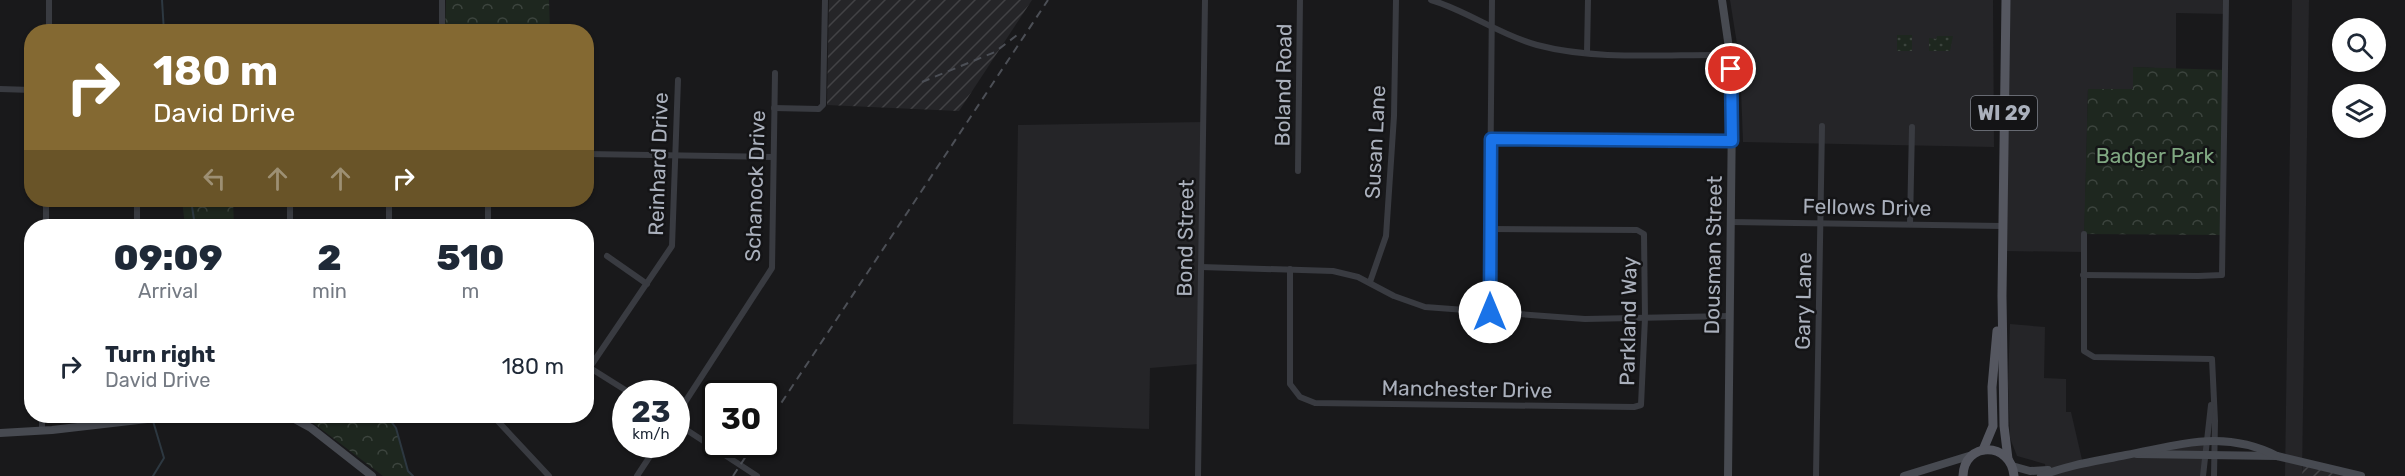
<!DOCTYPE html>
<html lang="en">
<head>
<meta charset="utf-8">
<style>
	:root { --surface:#fff; --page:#f2f2f3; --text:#1f2937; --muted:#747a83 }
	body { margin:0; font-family:Rubik,sans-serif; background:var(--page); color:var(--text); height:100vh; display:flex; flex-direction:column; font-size:22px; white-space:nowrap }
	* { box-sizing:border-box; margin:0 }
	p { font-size:20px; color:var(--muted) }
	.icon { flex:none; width:33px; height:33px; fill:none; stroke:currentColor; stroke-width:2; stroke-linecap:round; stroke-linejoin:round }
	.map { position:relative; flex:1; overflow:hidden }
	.drawer { position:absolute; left:24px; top:219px; width:570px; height:204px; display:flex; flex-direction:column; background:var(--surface); border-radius:24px; box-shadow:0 2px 4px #0004 }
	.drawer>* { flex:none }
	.guide { position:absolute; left:24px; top:24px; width:570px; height:183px; border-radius:24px; box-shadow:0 2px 4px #0004; background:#846932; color:#fff; overflow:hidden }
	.tools { position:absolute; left:2332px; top:18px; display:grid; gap:12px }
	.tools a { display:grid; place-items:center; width:54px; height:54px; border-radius:50%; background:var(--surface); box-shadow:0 2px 4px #0004; font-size:30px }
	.speed { position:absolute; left:612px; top:380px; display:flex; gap:12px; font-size:30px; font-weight:700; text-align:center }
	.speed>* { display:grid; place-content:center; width:78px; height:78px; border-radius:50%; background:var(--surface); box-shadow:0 2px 4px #0004; line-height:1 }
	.speed small { font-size:15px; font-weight:400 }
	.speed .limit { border:3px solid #111; border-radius:9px; background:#fff; color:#111 }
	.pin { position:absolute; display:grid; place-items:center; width:51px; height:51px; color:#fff; margin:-26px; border:3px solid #fff; border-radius:50%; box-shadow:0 2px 6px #0007 }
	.me { position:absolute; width:66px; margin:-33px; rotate:0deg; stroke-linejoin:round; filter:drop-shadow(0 0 4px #0008) }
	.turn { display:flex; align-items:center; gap:21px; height:126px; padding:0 30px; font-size:27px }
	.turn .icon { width:78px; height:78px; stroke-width:2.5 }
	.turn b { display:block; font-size:42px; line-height:51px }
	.lanes { display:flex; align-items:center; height:57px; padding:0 30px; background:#0003; justify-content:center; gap:30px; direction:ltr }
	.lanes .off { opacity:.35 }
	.eta { display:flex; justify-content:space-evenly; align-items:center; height:102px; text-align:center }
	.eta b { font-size:36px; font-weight:800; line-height:42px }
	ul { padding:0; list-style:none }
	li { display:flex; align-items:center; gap:18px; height:90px; padding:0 30px }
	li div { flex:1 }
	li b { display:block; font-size:22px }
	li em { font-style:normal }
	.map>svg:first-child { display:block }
	.built { fill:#252528 }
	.industrial { fill:url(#industrial-furrows) }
	.park { fill:url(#park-crowns) }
	.garden { fill:url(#garden-dots) }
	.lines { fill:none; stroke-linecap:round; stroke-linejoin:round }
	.stream { stroke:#2d3841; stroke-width:2 }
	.street { stroke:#393b41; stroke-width:6 }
	.secondary { stroke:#474a51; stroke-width:8 }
	.primary { stroke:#555760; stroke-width:9 }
	.rail { stroke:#4c4f56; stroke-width:2; stroke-dasharray:8 6; stroke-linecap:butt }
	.route-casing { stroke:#114b97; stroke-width:15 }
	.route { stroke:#1a73e8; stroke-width:10 }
	.labels { text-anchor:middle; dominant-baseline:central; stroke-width:5; stroke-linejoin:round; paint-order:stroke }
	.shield { fill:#141416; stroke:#7d818a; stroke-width:1.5 }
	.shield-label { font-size:20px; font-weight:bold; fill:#aab0bc }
	.street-label { font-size:21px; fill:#aab0bc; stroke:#141416 }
	.park-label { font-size:21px; fill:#80a882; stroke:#141416 }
</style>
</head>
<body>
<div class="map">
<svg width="2405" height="476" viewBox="0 0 2405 476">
	<defs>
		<pattern id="industrial-furrows" width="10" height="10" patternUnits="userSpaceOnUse" patternTransform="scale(1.5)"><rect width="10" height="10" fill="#252528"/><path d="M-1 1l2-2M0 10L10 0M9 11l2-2" fill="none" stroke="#424245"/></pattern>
		<pattern id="park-crowns" width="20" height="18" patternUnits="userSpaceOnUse" patternTransform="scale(1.5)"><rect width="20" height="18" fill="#1e271f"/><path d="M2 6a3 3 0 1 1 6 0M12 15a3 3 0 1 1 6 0" fill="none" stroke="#3c443e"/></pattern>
		<pattern id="garden-dots" width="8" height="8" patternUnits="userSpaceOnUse" patternTransform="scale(1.5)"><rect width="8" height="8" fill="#1e271f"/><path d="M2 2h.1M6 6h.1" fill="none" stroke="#3c443e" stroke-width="1.8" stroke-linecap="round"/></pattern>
	</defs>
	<rect width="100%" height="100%" fill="#19191b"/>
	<g class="built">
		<polygon points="1730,0 1993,0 1994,147 1743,142 1740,63"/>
		<polygon points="2006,0 2226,0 2226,14 2176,13 2176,69 2134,67 2133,89 2088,90 2084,252 2002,251"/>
		<polygon points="2292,0 2309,0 2302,476 2285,476"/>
		<polygon points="1203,122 1199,364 1150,368 1149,429 1013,424 1018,125"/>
		<polygon points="2010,324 2045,327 2044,378 2066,379 2066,412 2071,412 2083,464 2207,440 2203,476 2041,476 2046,474 2045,464 2017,456 2010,438 2008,383"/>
	</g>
	<g class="industrial">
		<polygon points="829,0 1032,0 959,111 827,105"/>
		<polygon points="2303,462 2361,476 2302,476"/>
	</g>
	<g class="park">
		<polygon points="446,0 549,0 550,31 445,31"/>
		<polygon points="2133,67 2225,70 2223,235 2084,234 2088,89 2133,89"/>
		<polygon points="182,200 233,200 234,226 185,226"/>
		<polygon points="304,416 387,416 396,428 408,471 413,476 383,476"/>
	</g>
	<g class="garden">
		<rect x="1897" y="35" width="15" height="16"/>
		<polygon points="1937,36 1953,36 1950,51 1929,51 1929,38 1936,39"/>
	</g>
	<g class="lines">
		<g class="stream">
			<polyline points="162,0 164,32"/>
			<polyline points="191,200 195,226"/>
			<polyline points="387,416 396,428 408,471 413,476"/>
			<polyline points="153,421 164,458 153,476"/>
		</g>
		<g class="street">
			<path d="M 1431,0 C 1468,11 1500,35 1537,45 C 1597,61 1668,54 1730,55"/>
			<polyline points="49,32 49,0"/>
			<polyline points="442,32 442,0"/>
			<polyline points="1587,53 1588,0"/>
			<polyline points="0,89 32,90"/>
			<polyline points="774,108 819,109 823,105 825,0"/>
			<polyline points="1491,139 1732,141"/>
			<polyline points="586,154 772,157"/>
			<polyline points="1298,171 1300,0"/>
			<polyline points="1731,222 2002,226"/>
			<polyline points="1910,224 1912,127"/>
			<polyline points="46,226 46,200"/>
			<polyline points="137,226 137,200"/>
			<polyline points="290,226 290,200"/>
			<polyline points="389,226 389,200"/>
			<polyline points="488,226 488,200"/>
			<polyline points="2084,234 2084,351 2094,357 2212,359 2215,421 2214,476"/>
			<polyline points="607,256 647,284"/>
			<polyline points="1201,267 1333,271 1358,277 1394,296 1425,307 1585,319 1730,316"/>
			<polyline points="1290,269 1290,384 1300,397 1315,403 1634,407 1641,405 1645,318 1644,234 1637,230 1490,229"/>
			<polyline points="2083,275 2198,276 2222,275 2226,0"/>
			<polyline points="1370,282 1386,236 1394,116 1396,0"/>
			<polyline points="1489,312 1492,0"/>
			<polyline points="587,366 630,393"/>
			<polyline points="590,367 672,246 678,80"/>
			<polyline points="493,416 549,476"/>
			<polyline points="676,416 772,268 775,73"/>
			<polyline points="676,423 757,476"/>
			<polyline points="42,431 42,416"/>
			<polyline points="637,476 658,444"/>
			<polyline points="1198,476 1205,0"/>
			<polyline points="1816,476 1822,126"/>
			<polyline points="2203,476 2211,405"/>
		</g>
		<g class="secondary">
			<polyline points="1722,0 1730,55 1732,112 1728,476"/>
			<polyline points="289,416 311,428 372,476"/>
			<polyline points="0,433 52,430 173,416"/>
			<polyline points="2137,454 2277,456 2361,476"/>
			<polyline points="2012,466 2030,471 2048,470"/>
			<polyline points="1904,476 1972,455"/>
			<path d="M 2041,476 C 2067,465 2097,461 2126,455 C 2181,445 2223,429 2277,456"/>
		</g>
		<g class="primary">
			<polyline points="2006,0 2002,296 2004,426 2008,459"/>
			<polyline points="1983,450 1993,426 1992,387 1997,331"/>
			<path d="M 1963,476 C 1964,441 2011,441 2014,476"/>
		</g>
		<g class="rail">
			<polyline points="922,82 995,52 1021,32"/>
			<polyline points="766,426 1048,0"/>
			<polyline points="733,476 754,444"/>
		</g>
	</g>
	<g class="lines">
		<defs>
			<polyline id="route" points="1490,312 1491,139 1732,141 1731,69"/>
		</defs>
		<use href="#route" class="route-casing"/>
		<use href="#route" class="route"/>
	</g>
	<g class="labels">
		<rect class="shield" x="1971" y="96" width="66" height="34" rx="4.5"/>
		<g class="shield-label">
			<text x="2004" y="113">WI 29</text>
		</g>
		<g class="street-label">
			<text transform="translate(1283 85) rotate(-89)">Boland Road</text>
			<text transform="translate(1375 142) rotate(-87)">Susan Lane</text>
			<text transform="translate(658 164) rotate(-88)">Reinhard Drive</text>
			<text transform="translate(755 186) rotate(-88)">Schanock Drive</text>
			<text transform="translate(1867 207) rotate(1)">Fellows Drive</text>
			<text transform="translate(1185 238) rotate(-89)">Bond Street</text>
			<text transform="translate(1713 255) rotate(-89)">Dousman Street</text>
			<text transform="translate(1803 301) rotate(-89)">Gary Lane</text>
			<text transform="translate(1628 321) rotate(-89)">Parkland Way</text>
			<text transform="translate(1467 389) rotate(1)">Manchester Drive</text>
		</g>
		<g class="park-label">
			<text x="2155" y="155">Badger Park</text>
		</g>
	</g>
</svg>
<div class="tools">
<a><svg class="icon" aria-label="search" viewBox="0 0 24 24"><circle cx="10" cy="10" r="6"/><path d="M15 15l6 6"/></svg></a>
<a><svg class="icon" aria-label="layers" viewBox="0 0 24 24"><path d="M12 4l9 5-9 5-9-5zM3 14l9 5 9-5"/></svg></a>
</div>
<div class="speed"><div>23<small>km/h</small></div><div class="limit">30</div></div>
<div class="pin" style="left:1731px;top:69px;background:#d93025"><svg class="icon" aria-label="arrive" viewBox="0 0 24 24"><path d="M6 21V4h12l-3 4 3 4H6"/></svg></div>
<svg class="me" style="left:1490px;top:312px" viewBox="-20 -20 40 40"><circle r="19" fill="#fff"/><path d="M0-13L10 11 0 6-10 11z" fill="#1a73e8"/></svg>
<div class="guide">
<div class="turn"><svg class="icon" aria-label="right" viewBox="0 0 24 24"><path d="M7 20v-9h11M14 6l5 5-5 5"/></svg><div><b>180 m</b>David Drive</div></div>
<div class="lanes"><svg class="icon off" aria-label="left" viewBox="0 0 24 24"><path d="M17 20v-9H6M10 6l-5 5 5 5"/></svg><svg class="icon off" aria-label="ahead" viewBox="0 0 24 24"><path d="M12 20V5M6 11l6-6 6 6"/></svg><svg class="icon off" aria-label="ahead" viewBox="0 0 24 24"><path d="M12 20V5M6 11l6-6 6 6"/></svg><svg class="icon" aria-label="right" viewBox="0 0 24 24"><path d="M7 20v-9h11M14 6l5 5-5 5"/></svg></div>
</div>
<section class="drawer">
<div class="eta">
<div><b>09:09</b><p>Arrival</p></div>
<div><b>2</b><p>min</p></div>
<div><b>510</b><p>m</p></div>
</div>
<ul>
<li><svg class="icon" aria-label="right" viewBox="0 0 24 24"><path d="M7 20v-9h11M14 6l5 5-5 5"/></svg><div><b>Turn right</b><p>David Drive</p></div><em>180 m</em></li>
</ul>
</section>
</div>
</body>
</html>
